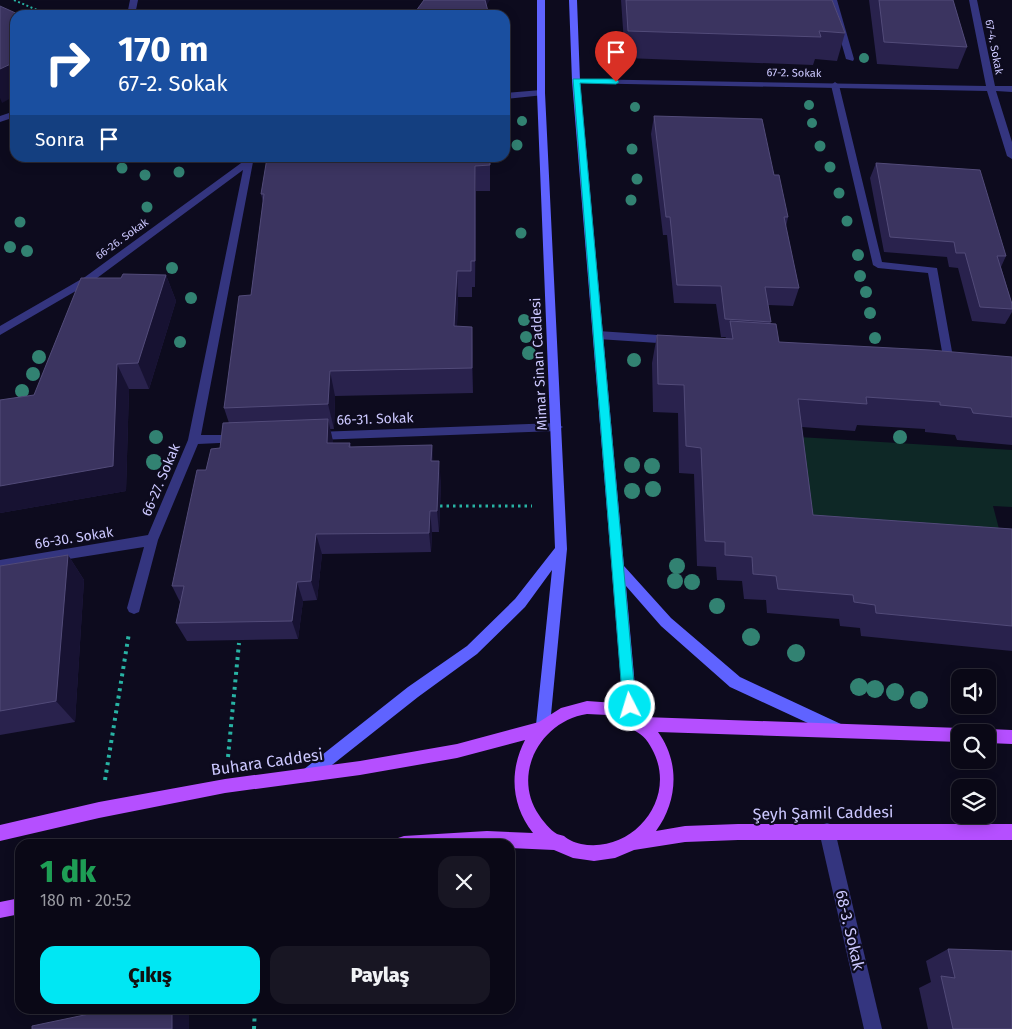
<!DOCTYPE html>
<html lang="tr">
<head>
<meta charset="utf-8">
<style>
	:root { --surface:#0a0816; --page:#181623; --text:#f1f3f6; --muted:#999aa1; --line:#2a2935; --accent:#00e7f3 }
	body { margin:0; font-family:"Fira Sans",sans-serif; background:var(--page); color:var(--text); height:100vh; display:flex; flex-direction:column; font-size:19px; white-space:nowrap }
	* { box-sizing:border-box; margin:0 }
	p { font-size:16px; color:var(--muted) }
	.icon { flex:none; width:28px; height:28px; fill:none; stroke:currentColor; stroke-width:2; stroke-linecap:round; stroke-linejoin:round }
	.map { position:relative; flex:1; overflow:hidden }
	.panel { position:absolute; left:15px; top:839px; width:500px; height:175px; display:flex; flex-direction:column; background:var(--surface); border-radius:15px; box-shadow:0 2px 12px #0003,0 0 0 1px var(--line) }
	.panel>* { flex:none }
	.top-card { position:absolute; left:10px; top:10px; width:500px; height:152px; border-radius:15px; box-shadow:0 2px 12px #0003,0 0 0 1px var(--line); background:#1a4fa0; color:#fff; overflow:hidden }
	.tools { position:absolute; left:951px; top:669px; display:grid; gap:10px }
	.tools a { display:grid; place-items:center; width:45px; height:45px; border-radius:10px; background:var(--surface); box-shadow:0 2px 12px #0003,0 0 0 1px var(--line); font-size:25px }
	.pin { position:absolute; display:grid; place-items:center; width:42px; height:42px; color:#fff; margin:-51px -21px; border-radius:50% 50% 50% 0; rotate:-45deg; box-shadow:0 0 5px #0007 }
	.pin .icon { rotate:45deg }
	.me { position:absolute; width:55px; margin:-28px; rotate:355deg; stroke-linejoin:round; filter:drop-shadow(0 0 4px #0008) }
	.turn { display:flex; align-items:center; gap:18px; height:105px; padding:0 25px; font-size:22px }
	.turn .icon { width:65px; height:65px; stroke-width:2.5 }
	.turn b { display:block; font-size:35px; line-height:42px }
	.then { display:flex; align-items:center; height:48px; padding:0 25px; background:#0003; gap:10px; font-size:19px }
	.round { display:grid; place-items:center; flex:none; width:52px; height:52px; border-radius:15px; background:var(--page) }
	.headline { display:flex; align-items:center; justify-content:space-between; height:85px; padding:0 25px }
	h1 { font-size:30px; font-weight:800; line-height:38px; color:#1e9e55 }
	.primary-button { display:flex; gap:10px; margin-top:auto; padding:10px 25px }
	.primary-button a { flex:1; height:58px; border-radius:15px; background:var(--accent); color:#111; font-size:20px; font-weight:800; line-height:58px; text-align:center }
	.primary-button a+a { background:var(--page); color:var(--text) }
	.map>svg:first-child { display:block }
	.green { fill:#0e2826 }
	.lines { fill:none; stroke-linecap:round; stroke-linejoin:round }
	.path-far2 { stroke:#28b3a4; stroke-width:2; stroke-dasharray:2 2.5; stroke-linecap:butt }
	.path-far1 { stroke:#28b3a4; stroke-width:3; stroke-dasharray:2.5 4; stroke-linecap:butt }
	.path { stroke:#28b3a4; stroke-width:4; stroke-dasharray:3 4.5; stroke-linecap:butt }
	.lane { fill:#34357f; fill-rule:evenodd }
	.street { fill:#34357f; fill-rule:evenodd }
	.secondary { fill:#5f63ff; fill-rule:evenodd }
	.primary { fill:#b54fff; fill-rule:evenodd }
	.tree { fill:#328272 }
	.wall { fill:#29224d }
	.shaded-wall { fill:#171232 }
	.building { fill:#3b3460; stroke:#524b79 }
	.route { fill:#00e7f3; stroke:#00969e }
	.labels { text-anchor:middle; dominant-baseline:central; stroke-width:4.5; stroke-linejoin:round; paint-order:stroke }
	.far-street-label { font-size:11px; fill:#ccc8ff; stroke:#0d0b1e }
	.street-label { font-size:14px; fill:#ccc8ff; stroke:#0d0b1e }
	.near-street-label { font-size:16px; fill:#ccc8ff; stroke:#0d0b1e }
</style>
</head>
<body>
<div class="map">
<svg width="1012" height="1029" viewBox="0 0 1012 1029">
	<rect width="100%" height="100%" fill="#0d0b1e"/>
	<polygon class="green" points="799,437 1012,450 1012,507 993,506 1004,548 813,535"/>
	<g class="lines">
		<polyline class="path-far2" points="14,0 37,10"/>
		<polyline class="path-far1" points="440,506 532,506"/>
		<g class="path">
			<polyline points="228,757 239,643"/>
			<polyline points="105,780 129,633"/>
			<polyline points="254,1029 255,1009"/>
		</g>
		<g class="lane">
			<polygon points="130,0 138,0 135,15 127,15"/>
			<polygon points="829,0 837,0 854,59 853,61 846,59"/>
			<polygon points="835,82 839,85 882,262 937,268 953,357 952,360 948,361 943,357 928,273 878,268 873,265 831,85"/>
			<polygon points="15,111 15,117 0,122 0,116"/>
		</g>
		<g class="street">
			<polygon points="969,0 977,0 995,86 1012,86 1012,92 996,91 1012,142 1012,159 1007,156 987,91 576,83 572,81 576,79 986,86"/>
			<polygon points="541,90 545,93 544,95 505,99 505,93"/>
			<polygon points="248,158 257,159 253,162 201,435 237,435 243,439 241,442 198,444 158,540 139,612 134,614 129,612 127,608 144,547 0,570 0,560 148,535 188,440 243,170 93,281 0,335 0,326 85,277"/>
			<polygon points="598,331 673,336 678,340 673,344 598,339 593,335"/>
			<polygon points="557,423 563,427 557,431 317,440 311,436 317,432"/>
			<polygon points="827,823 833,825 835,831 882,1029 864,1029 819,831 821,825"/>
		</g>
		<g class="secondary">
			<polygon points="537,0 545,0 545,93 567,549 550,725 548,730 543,732 538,730 536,725 552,570 525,607 477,654 418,697 313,780 308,782 303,780 300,775 303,770 408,687 467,646 515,599 555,548 537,93"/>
			<polygon points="569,0 577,0 580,81 624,566 671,618 740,677 843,725 845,730 843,735 838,737 730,687 661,626 626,586 638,720 636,725 631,727 626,725 624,720 572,81"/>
		</g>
		<g class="primary">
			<path d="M 587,701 L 615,703 L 644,717 L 960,728 L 966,732 L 960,732 L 960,742 L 658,732 C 680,762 678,801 656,831 L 685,826 L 738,824 L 1012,824 L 1012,840 L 738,840 L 685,842 L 634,850 L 615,858 L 594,861 L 573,858 L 554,850 L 510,848 L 510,844 L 396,844 L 398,838 L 404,836 L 487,831 L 533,833 C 511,805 509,771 525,740 L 457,758 L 360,775 L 225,793 L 99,818 L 0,841 L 0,825 L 99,802 L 225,779 L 360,761 L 457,744 L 539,722 L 561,708 ZM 587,714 L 608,715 L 629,724 L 631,729 C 641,733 647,739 652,749 C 679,798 633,854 581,844 C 573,842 569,840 564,836 C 562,835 559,835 557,834 C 550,830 543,821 539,815 C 511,774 541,721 587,714 Z"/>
			<polygon points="988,729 1012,730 1012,744 988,743 988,732 982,732"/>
			<polygon points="20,898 20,914 0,918 0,902"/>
		</g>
	</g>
	<g class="tree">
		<circle cx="864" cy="58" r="5"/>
		<circle cx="809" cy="105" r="5"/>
		<circle cx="635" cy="107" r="5"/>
		<circle cx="522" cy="121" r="5"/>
		<circle cx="812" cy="123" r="5"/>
		<circle cx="517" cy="145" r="5.5"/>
		<circle cx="820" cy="146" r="5.5"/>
		<circle cx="632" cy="149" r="5.5"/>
		<circle cx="830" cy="167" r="5.5"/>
		<circle cx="122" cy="168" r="5.5"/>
		<circle cx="179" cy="172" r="5.5"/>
		<circle cx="145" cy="175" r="5.5"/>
		<circle cx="637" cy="179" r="5.5"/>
		<circle cx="839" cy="193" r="5.5"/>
		<circle cx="631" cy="200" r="5.5"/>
		<circle cx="147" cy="207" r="5.5"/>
		<circle cx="847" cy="221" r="5.5"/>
		<circle cx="20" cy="222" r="5.5"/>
		<circle cx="521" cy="233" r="5.5"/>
		<circle cx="10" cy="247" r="6"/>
		<circle cx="27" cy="251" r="6"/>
		<circle cx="858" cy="255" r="6"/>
		<circle cx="172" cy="268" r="6"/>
		<circle cx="860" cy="276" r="6"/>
		<circle cx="866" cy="292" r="6"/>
		<circle cx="191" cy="298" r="6"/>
		<circle cx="870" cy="313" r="6"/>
		<circle cx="524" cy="320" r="6"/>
		<circle cx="526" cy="337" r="6"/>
		<circle cx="875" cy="338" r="6"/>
		<circle cx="180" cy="342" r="6"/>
		<circle cx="529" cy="353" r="7"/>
		<circle cx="39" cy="357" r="7"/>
		<circle cx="634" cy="360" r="7"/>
		<circle cx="33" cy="374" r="7"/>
		<circle cx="22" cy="391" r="7"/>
		<circle cx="156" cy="437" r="7"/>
		<circle cx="900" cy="437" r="7"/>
		<circle cx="154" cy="462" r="8"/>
		<circle cx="632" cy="465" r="8"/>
		<circle cx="652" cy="466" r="8"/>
		<circle cx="653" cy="489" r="8"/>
		<circle cx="632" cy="491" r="8"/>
		<circle cx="677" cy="566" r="8"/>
		<circle cx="675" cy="581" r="8"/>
		<circle cx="692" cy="582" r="8"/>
		<circle cx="717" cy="606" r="8"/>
		<circle cx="751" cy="637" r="9"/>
		<circle cx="796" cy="653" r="9"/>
		<circle cx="859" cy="687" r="9"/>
		<circle cx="875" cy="689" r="9"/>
		<circle cx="895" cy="692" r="9"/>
		<circle cx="919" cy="700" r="9"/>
	</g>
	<g class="wall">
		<polygon points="621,0 832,0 845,33 837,61 815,59 813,65 625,58"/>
		<polygon points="869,0 953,0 967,47 958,69 877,64"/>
		<polygon points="654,116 774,175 788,217 786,227 799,288 793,306 768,305 770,323 779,342 1012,357 1012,445 957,440 955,435 925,432 925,429 857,425 855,431 802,427 813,515 1012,529 1012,651 861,636 860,628 840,626 839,619 767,613 766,600 744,599 742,581 717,580 716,567 697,566 694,474 679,473 678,413 653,412 652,363 657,335 725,339 726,337 721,337 716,304 674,303 667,235 663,235 651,134"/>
		<polygon points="490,158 490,191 476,191 475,287 472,287 472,297 458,297 457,326 473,352 473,393 335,396 334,429 330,429 333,443 350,443 351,447 432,445 433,461 441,482 439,532 432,532 431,552 322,554 317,600 303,601 298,639 187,641 176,623 180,602 172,586 206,470 220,448 229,423 224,408 251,295 263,202 261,194"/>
		<polygon points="876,163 1006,256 1001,267 1012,304 1012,312 1005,324 972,321 958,268 949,267 947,257 884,252 870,178"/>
		<polygon points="166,275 176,301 149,389 129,389 126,491 0,513 0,400 34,395 121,278"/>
		<polygon points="68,555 84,580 75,722 0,735 0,566"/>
		<polygon points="948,949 1012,1029 928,1029 919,988 931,982 926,961"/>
	</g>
	<g class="shaded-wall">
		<polygon points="482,0 490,0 482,13"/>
		<polygon points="15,62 15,96 2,103 0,98 0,69"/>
		<polygon points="475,166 476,191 475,287"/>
		<polygon points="457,271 458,297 456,351 454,326"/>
		<polygon points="166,275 176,301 149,389 138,363"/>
		<polygon points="472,327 473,352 473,393 472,368"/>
		<polygon points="117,364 129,389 126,491 0,513 0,486"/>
		<polygon points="330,371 335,396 334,429 328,404"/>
		<polygon points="328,419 333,441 332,464 327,443"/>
		<polygon points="432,445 434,466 431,461"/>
		<polygon points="439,461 441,482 439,532 437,511"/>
		<polygon points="430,511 432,532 431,552 429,533"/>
		<polygon points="316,534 322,554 317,600 311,581"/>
		<polygon points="68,555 84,580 75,722 56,701"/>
		<polygon points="297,582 303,601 298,639 292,621"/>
		<rect x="172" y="1009" width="17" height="20"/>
	</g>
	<g class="building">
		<polygon points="424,0 485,0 489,15 413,15"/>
		<polygon points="626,0 832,0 845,33 819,31 821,37 628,31"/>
		<polygon points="879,0 953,0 967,47 884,42"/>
		<polygon points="0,6 20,15 15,15 15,62 0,69"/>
		<polygon points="654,116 762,119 774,175 779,175 788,217 784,217 799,288 765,287 771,322 725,319 721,286 677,285 670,217 666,217"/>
		<polygon points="267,158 490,158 490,165 475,166 475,261 471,261 471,271 457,271 454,326 472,327 472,368 330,371 328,404 224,408 239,296 251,295 264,194 261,194"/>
		<polygon points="876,163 980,170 1006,256 997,256 1012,304 1012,309 980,307 965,253 956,253 954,242 890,237"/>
		<polygon points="123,274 166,275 138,363 117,364 113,466 0,486 0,400 34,395 81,278 121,278"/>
		<polygon points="730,321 776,324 779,342 930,350 1012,357 1012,417 973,413 971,408 940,405 940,402 866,397 867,404 798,399 813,515 1012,529 1012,626 876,613 875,605 854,602 853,595 778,589 776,576 753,574 752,557 725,555 725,542 705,541 701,448 686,446 684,385 658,384 657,335 733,339"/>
		<polygon points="328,419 327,443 350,443 349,447 432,445 431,461 439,461 437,511 430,511 429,533 316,534 311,581 297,582 292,621 176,623 184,586 172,586 197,470 206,470 211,449 220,448 223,423"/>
		<polygon points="68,555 56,701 0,711 0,566"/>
		<polygon points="948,949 1012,951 1012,1029 953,1029 941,976 955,978"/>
		<polygon points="113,1009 172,1009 172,1029 32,1029 32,1026"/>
	</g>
	<polygon class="route" points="573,79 616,79 619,82 616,84 580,83 636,706 634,711 630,712 625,711 623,706"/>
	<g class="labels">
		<g class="far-street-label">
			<text transform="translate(994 47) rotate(79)">67-4. Sokak</text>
			<text transform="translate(794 73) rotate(1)">67-2. Sokak</text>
			<text transform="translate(122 239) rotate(-36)">66-26. Sokak</text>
		</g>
		<g class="street-label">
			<text transform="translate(539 364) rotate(-93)">Mimar Sinan Caddesi</text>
			<text transform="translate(375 419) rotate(-2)">66-31. Sokak</text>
			<text transform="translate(161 480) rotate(-67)">66-27. Sokak</text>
			<text transform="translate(74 538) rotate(-9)">66-30. Sokak</text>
		</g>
		<g class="near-street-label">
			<text transform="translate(267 762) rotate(-8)">Buhara Caddesi</text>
			<text transform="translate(823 813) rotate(-1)">Şeyh Şamil Caddesi</text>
			<text transform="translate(850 930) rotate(77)">68-3. Sokak</text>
		</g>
	</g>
</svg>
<div class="tools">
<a><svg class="icon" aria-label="sound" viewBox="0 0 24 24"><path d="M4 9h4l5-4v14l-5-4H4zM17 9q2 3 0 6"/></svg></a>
<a><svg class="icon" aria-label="search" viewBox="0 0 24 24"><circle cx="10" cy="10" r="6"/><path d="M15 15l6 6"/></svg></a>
<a><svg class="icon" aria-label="layers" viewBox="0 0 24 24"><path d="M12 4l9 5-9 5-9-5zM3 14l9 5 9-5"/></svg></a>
</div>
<div class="pin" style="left:616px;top:82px;background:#d93025"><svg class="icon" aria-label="arrive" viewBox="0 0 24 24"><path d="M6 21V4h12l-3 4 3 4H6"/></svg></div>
<svg class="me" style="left:630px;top:706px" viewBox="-20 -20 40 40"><circle r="17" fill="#00e7f3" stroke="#fff" stroke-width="3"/><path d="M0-11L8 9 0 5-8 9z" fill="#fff"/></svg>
<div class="top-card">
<div class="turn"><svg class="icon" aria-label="right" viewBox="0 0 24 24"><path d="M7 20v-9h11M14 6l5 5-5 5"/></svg><div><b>170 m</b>67-2. Sokak</div></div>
<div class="then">Sonra<svg class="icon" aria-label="arrive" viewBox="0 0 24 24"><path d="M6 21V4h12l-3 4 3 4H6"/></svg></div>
</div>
<section class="panel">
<div class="headline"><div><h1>1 dk</h1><p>180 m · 20:52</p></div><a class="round"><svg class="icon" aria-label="close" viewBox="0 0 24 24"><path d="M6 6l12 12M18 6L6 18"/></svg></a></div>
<div class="primary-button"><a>Çıkış</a><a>Paylaş</a></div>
</section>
</div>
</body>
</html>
